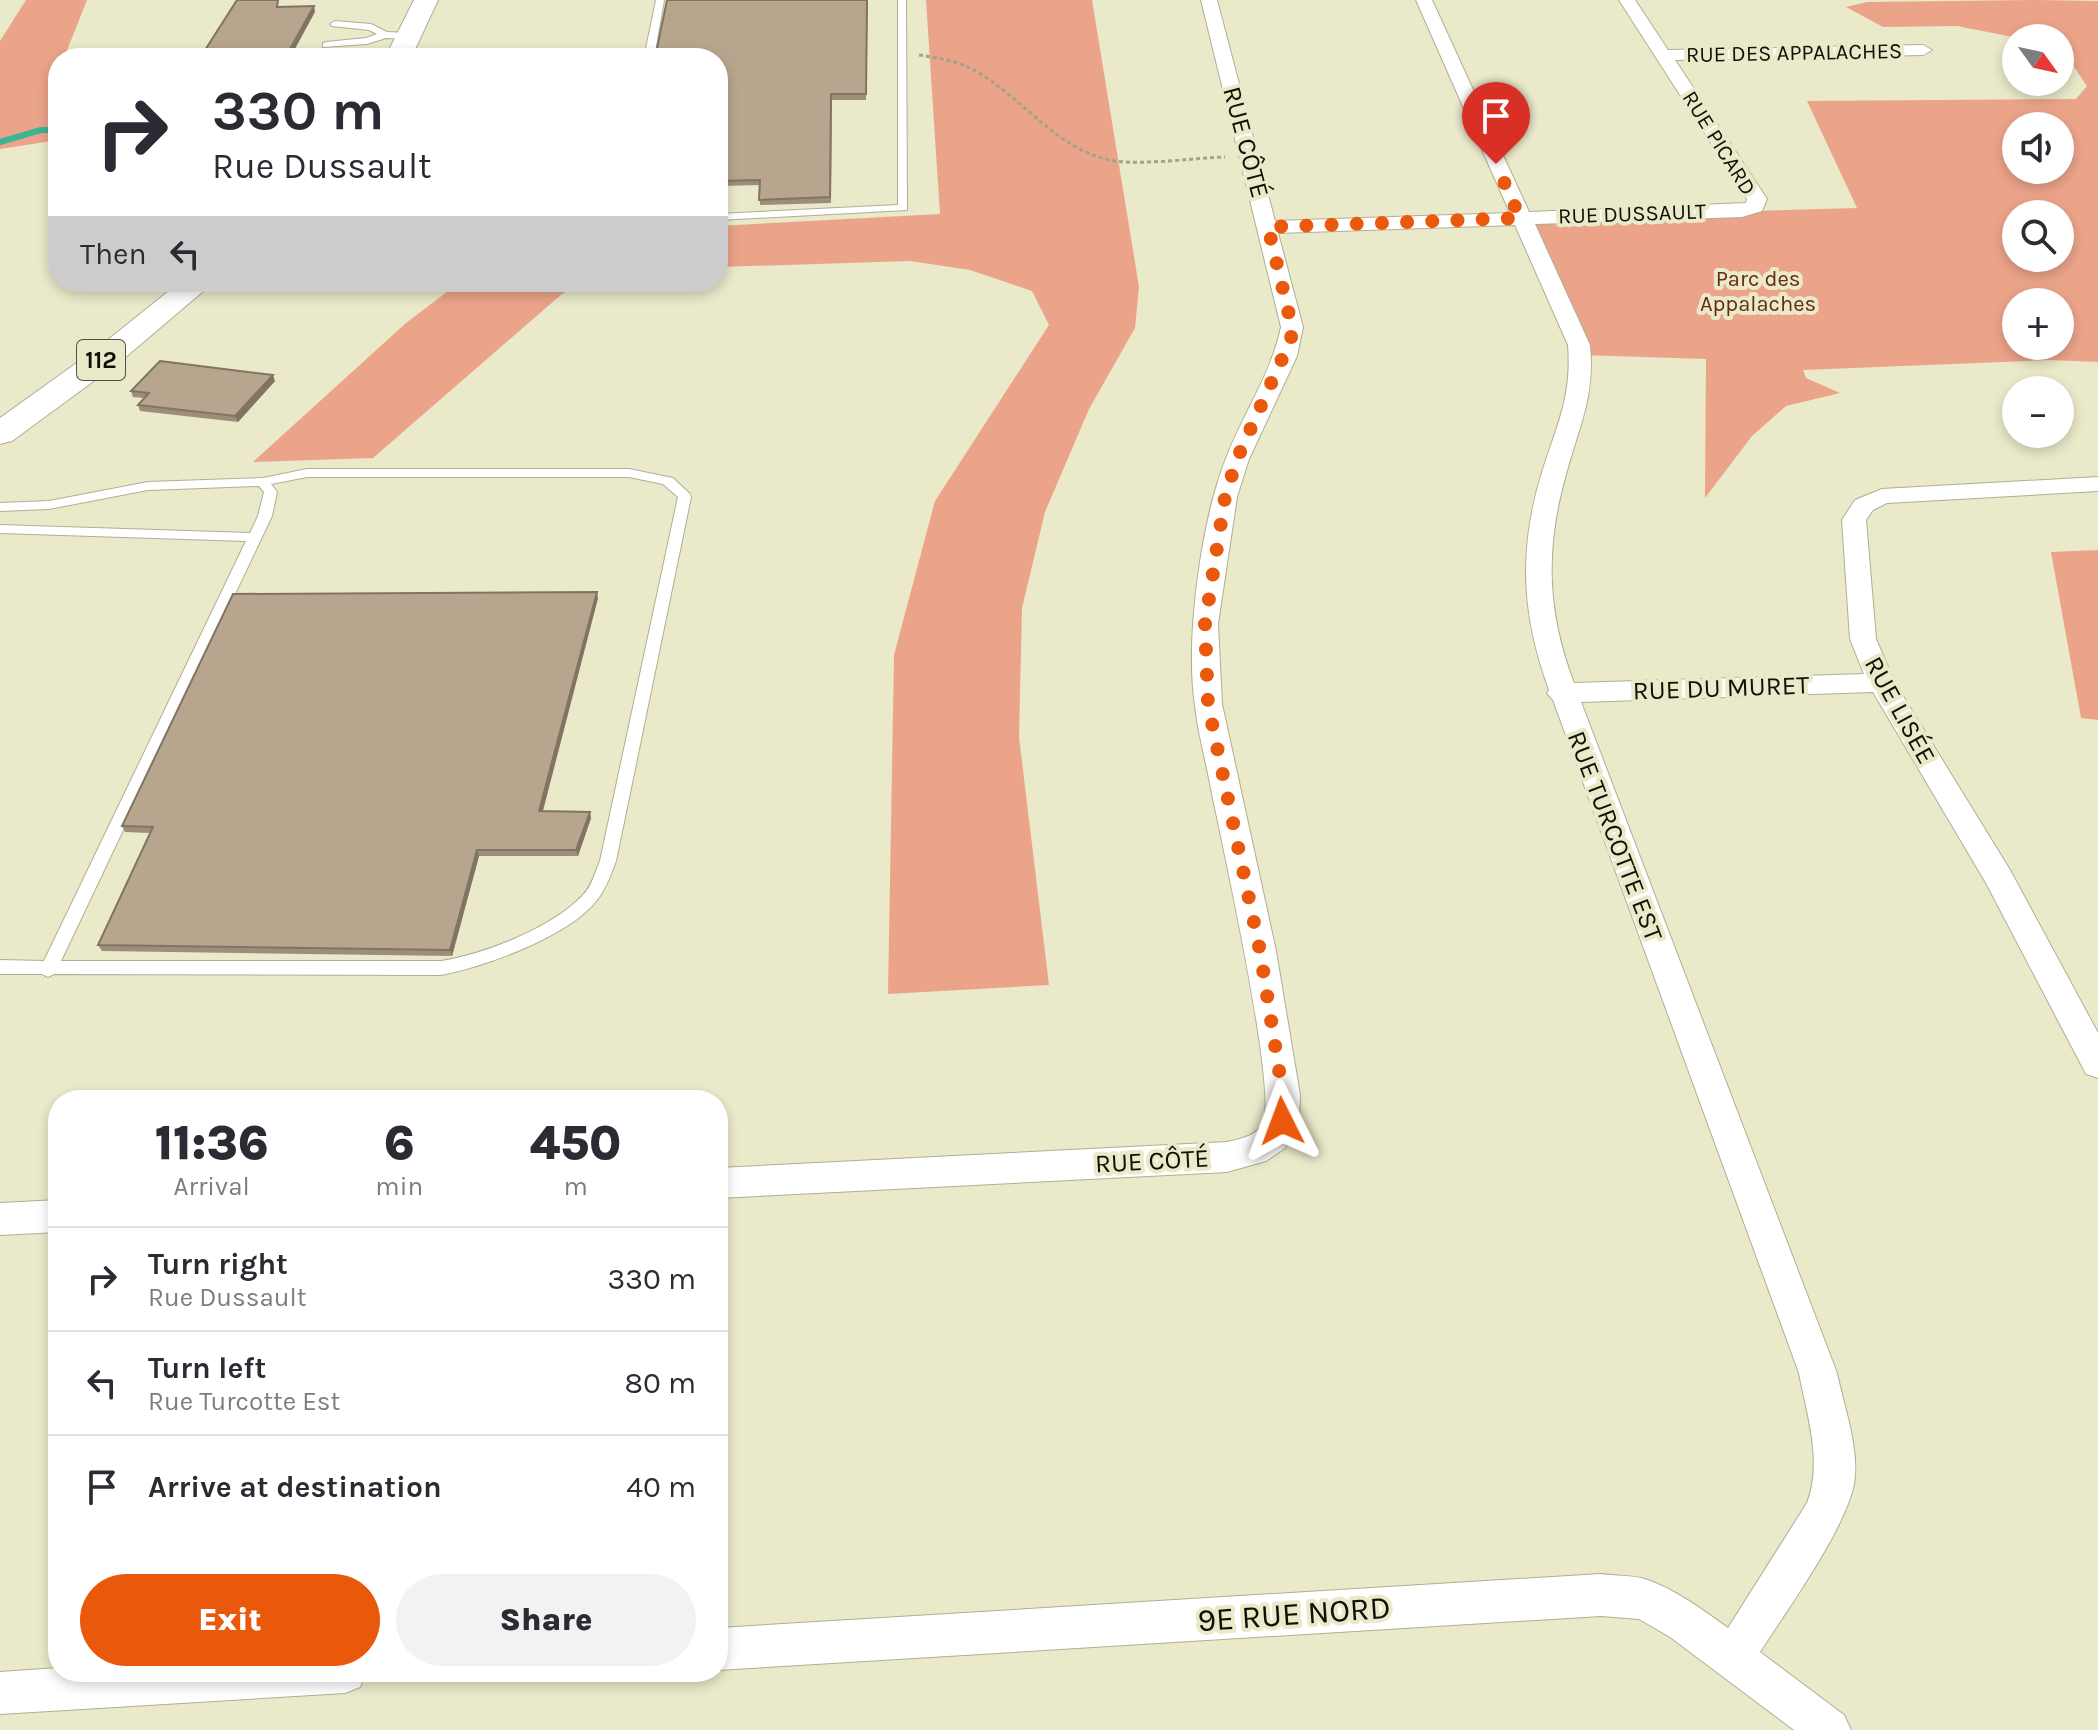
<!DOCTYPE html>
<html lang="en">
<head>
<meta charset="utf-8">
<style>
	:root { --surface:#fff; --page:#f2f2f3; --text:#2b2b33; --muted:#7c7c81; --line:#e1e1e2; --accent:#ea580c }
	body { margin:0; font-family:Karla,sans-serif; background:var(--page); color:var(--text); height:100vh; display:flex; flex-direction:column; font-size:30px; white-space:nowrap }
	* { box-sizing:border-box; margin:0 }
	p { font-size:26px; color:var(--muted) }
	.icon { flex:none; width:44px; height:44px; fill:none; stroke:currentColor; stroke-width:2; stroke-linecap:round; stroke-linejoin:round }
	.map { position:relative; flex:1; overflow:hidden }
	.panel { position:absolute; left:48px; top:1090px; width:680px; height:592px; display:flex; flex-direction:column; background:var(--surface); border-radius:32px; box-shadow:0 4px 12px #0003 }
	.panel>* { flex:none }
	.banner { position:absolute; left:48px; top:48px; width:680px; height:244px; border-radius:32px; box-shadow:0 4px 12px #0003; background:#fff; color:var(--text); overflow:hidden }
	.needle { width:52px; rotate:123deg }
	.buttons { position:absolute; left:2002px; top:24px; display:grid; gap:16px }
	.buttons a { display:grid; place-items:center; width:72px; height:72px; border-radius:50%; background:var(--surface); box-shadow:0 4px 12px #0003; font-size:40px }
	.pin { position:absolute; display:grid; place-items:center; width:68px; height:68px; color:#fff; margin:-82px -34px; border-radius:50% 50% 50% 0; rotate:-45deg; box-shadow:0 0 8px #0007 }
	.pin .icon { rotate:45deg }
	.me { position:absolute; width:88px; margin:-44px; rotate:357deg; stroke-linejoin:round; filter:drop-shadow(0 0 6px #0008) }
	.turn { display:flex; align-items:center; gap:28px; height:168px; padding:0 32px; font-size:36px }
	.turn .icon { width:104px; height:104px; stroke-width:2.5 }
	.turn b { display:block; font-size:56px; line-height:68px }
	.then { display:flex; align-items:center; height:76px; padding:0 32px; background:#0003; gap:16px; font-size:30px }
	.eta { display:flex; justify-content:space-evenly; align-items:center; height:136px; text-align:center }
	.eta b { font-size:48px; font-weight:800; line-height:56px }
	.action { display:flex; gap:16px; margin-top:auto; padding:16px 32px }
	.action a { flex:1; height:92px; border-radius:48px; background:var(--accent); color:#fff; font-size:32px; font-weight:800; line-height:92px; text-align:center }
	.action a+a { background:var(--page); color:var(--text) }
	ul { padding:0; list-style:none }
	li { display:flex; align-items:center; gap:24px; height:104px; padding:0 32px; border-top:2px solid var(--line) }
	li div { flex:1 }
	li b { display:block; font-size:30px }
	li em { font-style:normal }
	.map>svg:first-child { display:block }
	.green { fill:#eba489; fill-rule:evenodd }
	.lines { fill:none; stroke-linecap:round; stroke-linejoin:round }
	.stream { stroke:#3bb592; stroke-width:6 }
	.service-casing { stroke:#b0af92; stroke-width:2 }
	.minor-casing { stroke:#b0af92; stroke-width:2 }
	.primary-casing { stroke:#b0af92; stroke-width:2 }
	.path { stroke:#a3a38b; stroke-width:3; stroke-dasharray:4 3; stroke-linecap:butt }
	.service { fill:#fff; fill-rule:evenodd }
	.minor { fill:#fff; fill-rule:evenodd }
	.primary { fill:#fff; fill-rule:evenodd }
	.wall { fill:#9e8e79 }
	.shaded-wall { fill:#817463 }
	.building { fill:#b8a58d; stroke:#817463; stroke-width:2 }
	.route { stroke:#ea580c; stroke-width:14; stroke-dasharray:0 25.2 }
	.labels { text-anchor:middle; dominant-baseline:central; stroke-width:8; stroke-linejoin:round; paint-order:stroke }
	.far-street-label { font-size:22px; fill:#101006; stroke:#eae9ca }
	.far-park-label { font-size:22px; fill:#642b14; stroke:#eae9ca }
	.shield { fill:#eae9ca; stroke:#515141; stroke-width:2 }
	.shield-label { font-size:24px; font-weight:bold; fill:#101006 }
	.street-label { font-size:26px; fill:#101006; stroke:#eae9ca }
	.near-street-label { font-size:32px; fill:#101006; stroke:#eae9ca }
</style>
</head>
<body>
<div class="map">
<svg width="2098" height="1730" viewBox="0 0 2098 1730">
	<rect width="100%" height="100%" fill="#eae9ca"/>
	<g class="green">
		<polygon points="26,0 87,0 64,58 58,58 58,78 51,102 58,104 58,140 0,149 0,41"/>
		<polygon points="926,0 1092,0 1139,287 1135,328 1089,409 1045,512 1022,608 1019,737 1049,985 888,994 894,655 935,501 1049,325 1032,291 970,270 910,261 718,267 718,226 940,214"/>
		<path d="M 2038,0 L 2098,1 L 2098,362 L 2051,360 L 1803,370 L 1806,378 L 1840,393 L 1786,406 L 1752,436 L 1705,498 L 1706,359 L 1581,355 L 1520,218 L 1857,208 L 1807,101 L 2076,99 L 2087,86 L 2074,67 L 2060,57 L 2060,38 L 2018,38 L 1957,26 L 1883,27 L 1846,7 L 1867,2 ZM 2016,126 L 2060,126 L 2060,170 L 2016,170 ZM 2016,214 L 2060,214 L 2060,258 L 2016,258 ZM 2016,302 L 2060,302 L 2060,346 L 2016,346 Z"/>
		<polygon points="460,282 583,282 562,294 373,458 253,462 406,323"/>
		<polygon points="2098,550 2098,720 2081,718 2051,552"/>
	</g>
	<g class="lines">
		<polyline class="stream" points="0,142 41,130 58,130"/>
		<defs>
			<g id="service">
				<polygon points="656,0 664,0 654,58 644,58"/>
				<polygon points="898,0 906,0 907,210 718,220 718,214 898,205"/>
				<polygon points="335,21 371,24 387,32 410,33 415,36 410,39 386,38 367,44 323,47 323,43 326,42 366,38 377,34 369,30 332,26 330,24"/>
				<path d="M 307,469 L 629,469 L 673,478 L 690,494 L 691,497 L 616,861 C 611,874 606,889 597,900 C 570,936 484,967 441,975 L 54,974 L 48,977 L 42,974 L 0,974 L 0,960 L 44,961 L 246,541 L 0,533 L 0,525 L 250,533 L 258,516 L 264,492 L 259,486 L 148,490 L 49,509 L 0,511 L 0,503 L 49,501 L 148,482 L 263,478 ZM 307,477 L 629,477 L 663,484 L 678,497 L 600,861 C 595,872 592,886 583,895 C 552,928 485,954 441,961 L 61,961 L 272,516 L 277,492 L 271,484 Z"/>
			</g>
			<g id="minor">
				<path d="M 1201,0 L 1217,0 L 1275,221 L 1510,213 L 1416,0 L 1432,0 L 1529,212 L 1746,203 L 1747,199 L 1619,0 L 1635,0 L 1668,50 L 1923,45 L 1932,50 L 1923,55 L 1675,60 L 1767,199 L 1762,211 L 1742,217 L 1535,224 L 1590,345 C 1595,395 1580,424 1567,471 C 1545,546 1546,610 1574,683 L 1864,674 L 1850,639 L 1842,520 L 1855,500 L 1882,489 L 2098,477 L 2098,491 L 1887,503 L 1873,510 L 1866,520 L 1876,639 L 1895,683 L 2010,870 L 2098,1033 L 2098,1078 L 2086,1074 L 1986,883 L 1873,692 L 1581,702 L 1837,1373 C 1844,1407 1860,1449 1854,1484 C 1845,1530 1787,1610 1760,1652 L 1844,1715 L 1851,1730 L 1794,1730 L 1670,1637 L 1639,1619 L 1601,1616 L 718,1670 L 718,1628 L 1601,1574 C 1615,1576 1632,1575 1645,1579 C 1675,1589 1703,1610 1728,1628 L 1807,1503 C 1823,1461 1807,1416 1799,1373 L 1553,700 L 1547,693 L 1549,690 C 1521,613 1518,548 1543,469 C 1558,423 1572,395 1568,345 L 1515,225 L 1278,233 L 1303,327 L 1297,356 L 1249,459 L 1237,497 L 1218,624 L 1222,704 L 1276,951 L 1300,1095 L 1299,1121 L 1285,1148 L 1266,1161 L 1227,1172 L 718,1198 L 718,1168 L 1227,1142 C 1240,1139 1257,1136 1263,1123 C 1278,1093 1221,838 1211,789 C 1206,761 1198,734 1195,706 C 1185,639 1201,523 1225,461 C 1242,415 1271,375 1281,327 Z"/>
				<polygon points="58,1200 58,1232 0,1235 0,1203"/>
				<polygon points="58,1668 58,1672 366,1672 360,1687 345,1693 0,1714 0,1672"/>
			</g>
			<g id="primary">
				<polygon points="414,0 438,0 411,58 385,58"/>
				<polygon points="180,282 214,282 121,361 12,441 0,444 0,418 99,347"/>
			</g>
		</defs>
		<use href="#service" class="service-casing"/>
		<use href="#minor" class="minor-casing"/>
		<use href="#primary" class="primary-casing"/>
		<path class="path" d="M 919,55 C 939,58 959,61 977,72 C 1023,98 1060,153 1115,161 C 1143,165 1195,158 1225,157"/>
		<use href="#service" class="service"/>
		<use href="#minor" class="minor"/>
		<use href="#primary" class="primary"/>
	</g>
	<g class="wall">
		<polygon points="868,0 866,100 832,100 831,203 760,205 760,185 718,186 718,58"/>
		<polygon points="275,381 238,422 140,411 138,405 144,398 133,397 131,391"/>
		<polygon points="598,598 543,811 591,818 578,856 479,856 452,956 102,951 98,945 150,833 125,832 122,826"/>
	</g>
	<g class="shaded-wall">
		<polygon points="314,6 315,12 290,58 286,58"/>
		<polygon points="273,375 275,381 238,422 235,416"/>
		<polygon points="597,592 598,598 541,817 539,811"/>
		<polygon points="590,812 591,818 578,856 576,850"/>
		<polygon points="477,850 479,856 452,956 450,950"/>
	</g>
	<g class="building">
		<polygon points="237,0 278,0 277,7 314,6 285,58 200,58"/>
		<polygon points="667,0 867,0 866,94 831,94 830,197 759,200 760,180 718,181 718,58 655,58"/>
		<polygon points="160,361 273,375 235,416 138,405 149,393 131,391"/>
		<polygon points="597,592 539,811 590,812 576,850 477,850 450,950 98,945 153,827 122,826 233,594"/>
	</g>
	<g class="lines">
		<polyline class="route" points="1282,1121 1283,1095 1260,951 1208,704 1205,624 1225,497 1237,459 1291,339 1292,327 1268,227 1520,218 1496,164"/>
	</g>
	<g class="labels">
		<g class="far-street-label">
			<text transform="translate(1794 53) rotate(-1)">RUE DES APPALACHES</text>
			<text transform="translate(1719 143) rotate(58)">RUE PICARD</text>
			<text transform="translate(1632 214) rotate(-2)">RUE DUSSAULT</text>
		</g>
		<g class="far-park-label">
			<text x="1758" y="279">Parc des<tspan x="1758" dy="25">Appalaches</tspan></text>
		</g>
		<rect class="shield" x="77" y="340" width="48" height="40" rx="6"/>
		<g class="shield-label">
			<text x="101" y="360">112</text>
		</g>
		<g class="street-label">
			<text transform="translate(1246 142) rotate(75)">RUE CÔTÉ</text>
			<text transform="translate(1721 688) rotate(-2)">RUE DU MURET</text>
			<text transform="translate(1900 710) rotate(61)">RUE LISÉE</text>
			<text transform="translate(1615 836) rotate(69)">RUE TURCOTTE EST</text>
			<text transform="translate(1152 1161) rotate(-3)">RUE CÔTÉ</text>
		</g>
		<g class="near-street-label">
			<text transform="translate(1294 1614) rotate(-4)">9E RUE NORD</text>
		</g>
	</g>
</svg>
<div class="buttons">
<a><svg class="needle" viewBox="-14 -14 28 28"><path d="M0-13l5 13h-10z" fill="#e53935"/><path d="M0 13l5-13h-10z" fill="#7c7c81"/></svg></a>
<a><svg class="icon" aria-label="sound" viewBox="0 0 24 24"><path d="M4 9h4l5-4v14l-5-4H4zM17 9q2 3 0 6"/></svg></a>
<a><svg class="icon" aria-label="search" viewBox="0 0 24 24"><circle cx="10" cy="10" r="6"/><path d="M15 15l6 6"/></svg></a>
<a>+</a>
<a>−</a>
</div>
<div class="pin" style="left:1496px;top:164px;background:#d93025"><svg class="icon" aria-label="arrive" viewBox="0 0 24 24"><path d="M6 21V4h12l-3 4 3 4H6"/></svg></div>
<svg class="me" style="left:1282px;top:1121px" viewBox="-20 -20 40 40"><path d="M0-17L14 15 0 8-14 15z" fill="#ea580c" stroke="#fff" stroke-width="4"/></svg>
<div class="banner">
<div class="turn"><svg class="icon" aria-label="right" viewBox="0 0 24 24"><path d="M7 20v-9h11M14 6l5 5-5 5"/></svg><div><b>330 m</b>Rue Dussault</div></div>
<div class="then">Then<svg class="icon" aria-label="left" viewBox="0 0 24 24"><path d="M17 20v-9H6M10 6l-5 5 5 5"/></svg></div>
</div>
<section class="panel">
<div class="eta">
<div><b>11:36</b><p>Arrival</p></div>
<div><b>6</b><p>min</p></div>
<div><b>450</b><p>m</p></div>
</div>
<ul>
<li><svg class="icon" aria-label="right" viewBox="0 0 24 24"><path d="M7 20v-9h11M14 6l5 5-5 5"/></svg><div><b>Turn right</b><p>Rue Dussault</p></div><em>330 m</em></li>
<li><svg class="icon" aria-label="left" viewBox="0 0 24 24"><path d="M17 20v-9H6M10 6l-5 5 5 5"/></svg><div><b>Turn left</b><p>Rue Turcotte Est</p></div><em>80 m</em></li>
<li><svg class="icon" aria-label="arrive" viewBox="0 0 24 24"><path d="M6 21V4h12l-3 4 3 4H6"/></svg><div><b>Arrive at destination</b></div><em>40 m</em></li>
</ul>
<div class="action"><a>Exit</a><a>Share</a></div>
</section>
</div>
</body>
</html>
